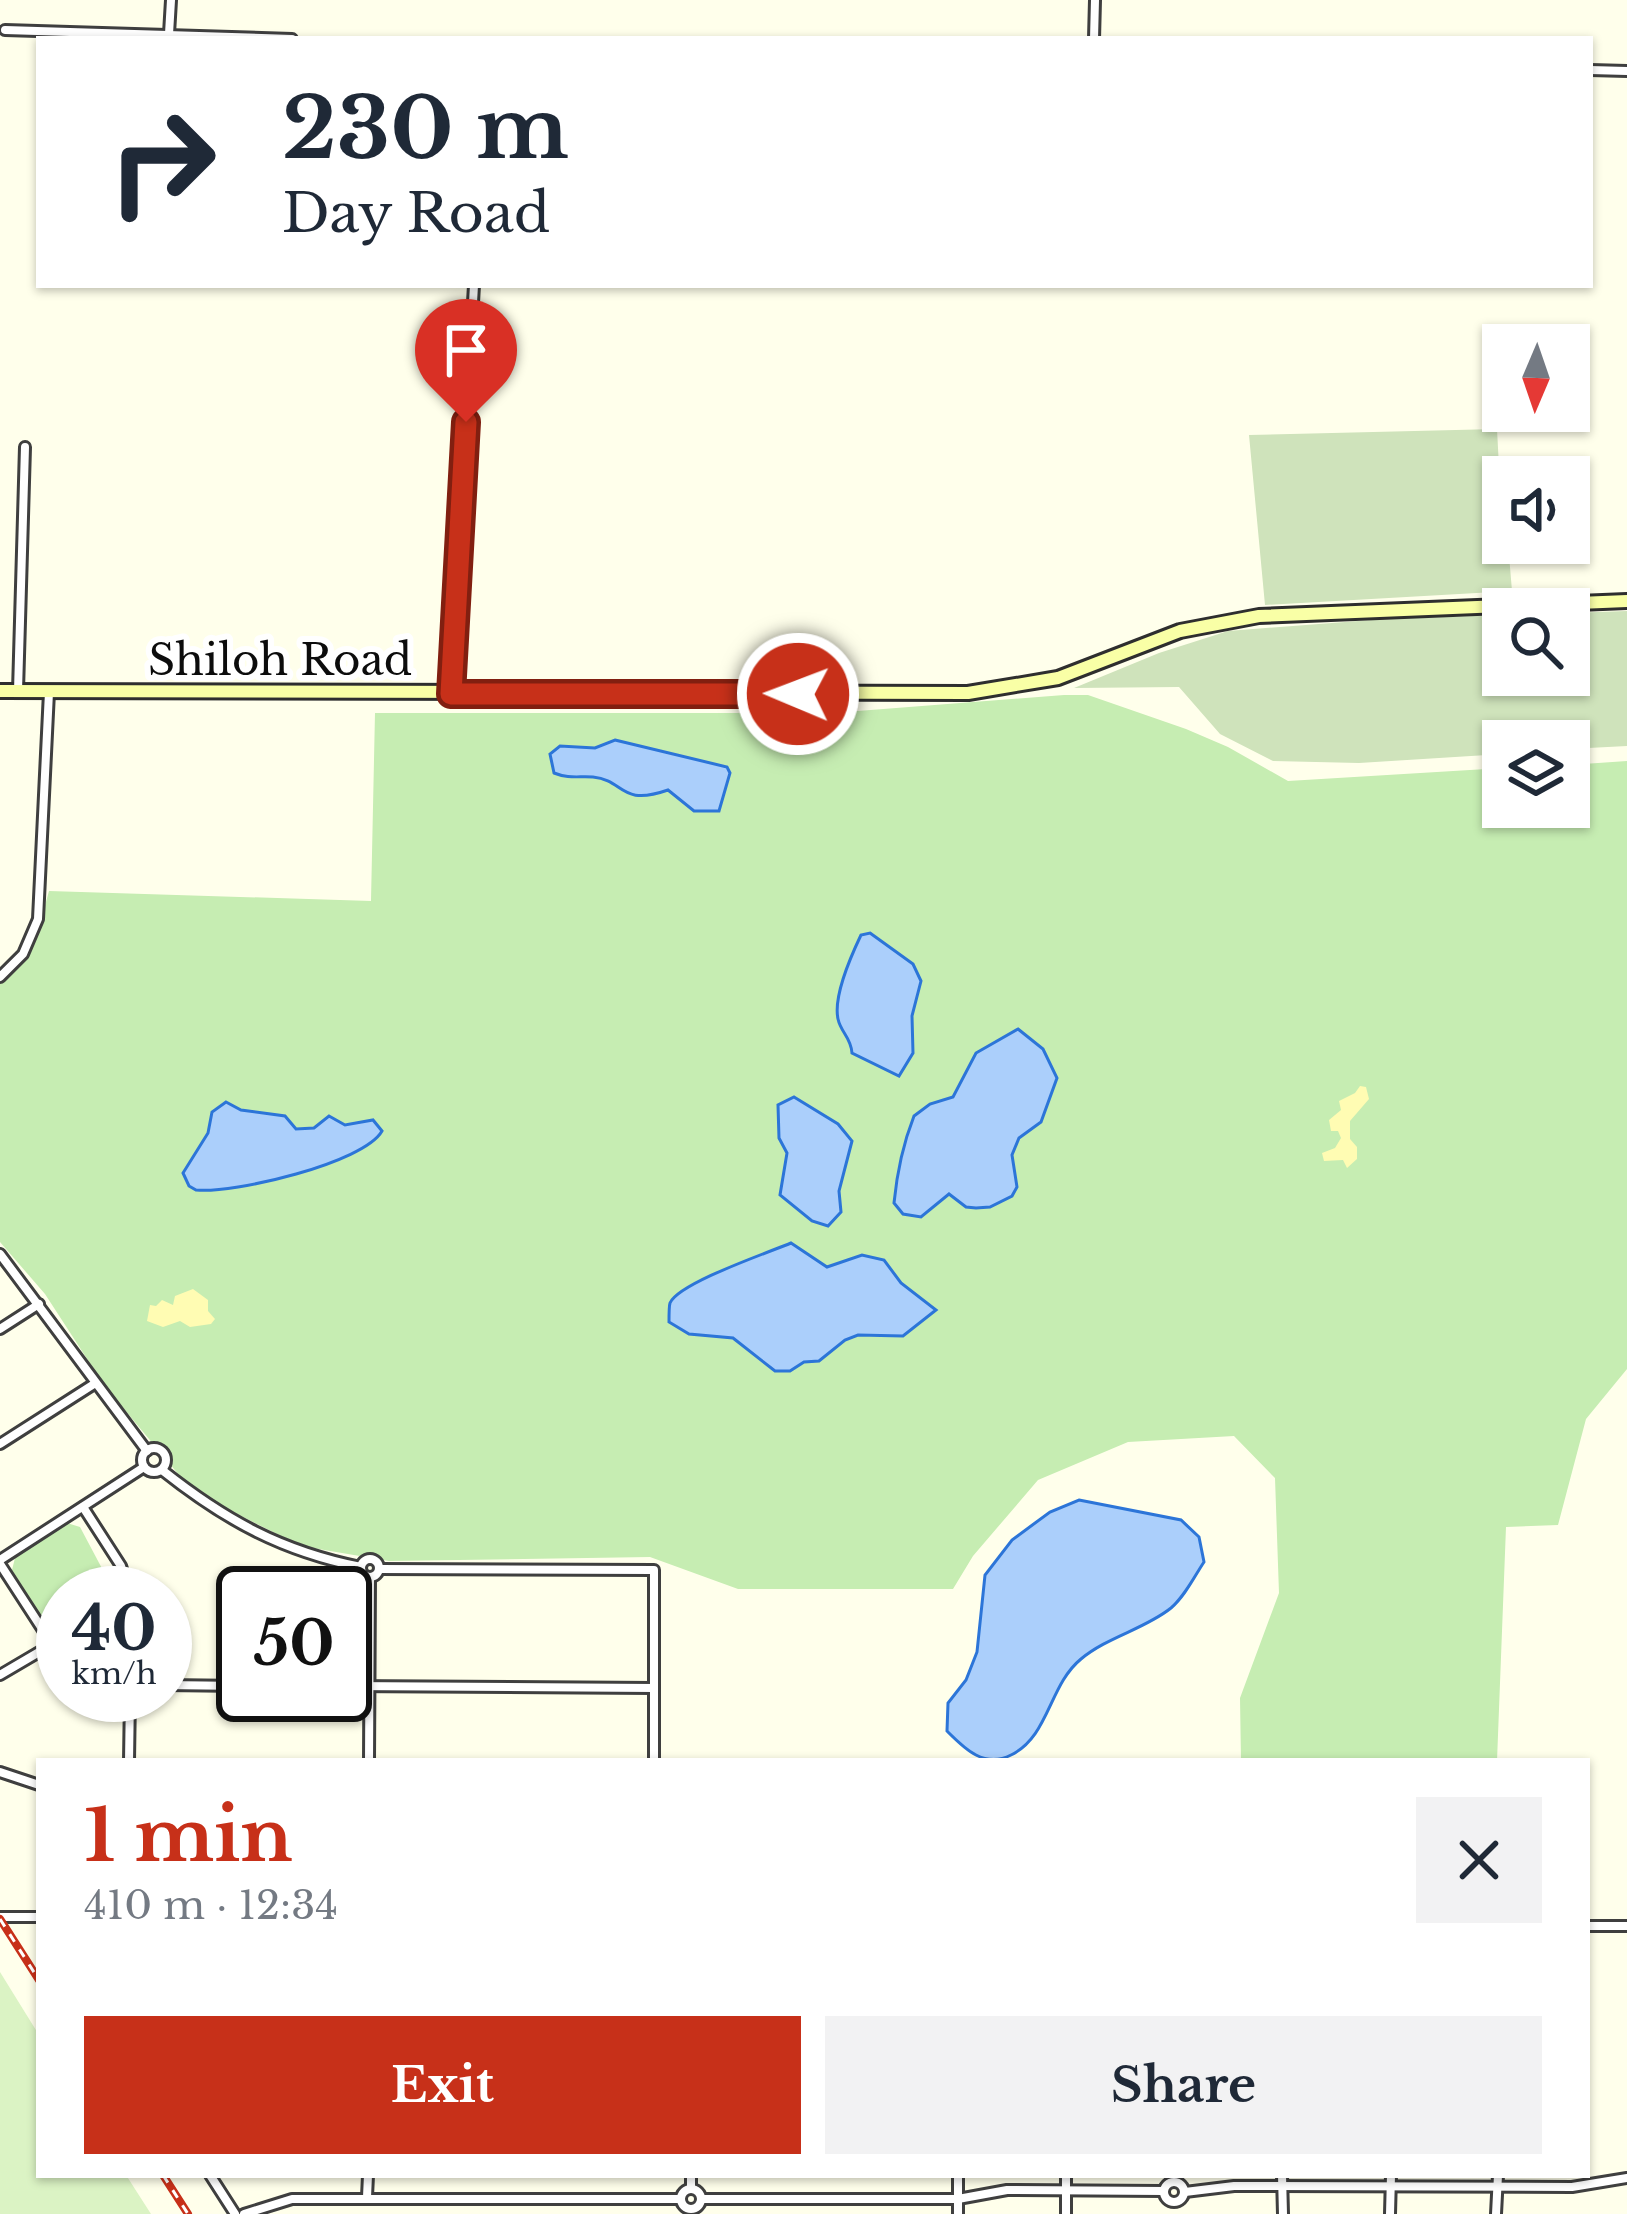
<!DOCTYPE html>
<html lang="en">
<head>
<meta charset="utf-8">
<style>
	:root { --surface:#fff; --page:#f2f2f3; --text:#1f2937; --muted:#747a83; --accent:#c73019 }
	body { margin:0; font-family:"Libre Baskerville",serif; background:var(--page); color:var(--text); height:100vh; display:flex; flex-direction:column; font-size:45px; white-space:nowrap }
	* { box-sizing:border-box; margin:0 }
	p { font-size:39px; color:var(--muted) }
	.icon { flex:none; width:66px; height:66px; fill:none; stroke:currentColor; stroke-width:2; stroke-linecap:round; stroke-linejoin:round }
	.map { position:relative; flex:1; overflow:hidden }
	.side { position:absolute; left:36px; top:1758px; width:1554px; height:420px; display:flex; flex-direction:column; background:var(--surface); border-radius:0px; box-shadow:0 3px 9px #0004 }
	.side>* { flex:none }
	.hud { position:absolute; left:36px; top:36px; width:1557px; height:252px; border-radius:0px; box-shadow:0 3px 9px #0004; background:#fff; color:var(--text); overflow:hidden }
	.needle { width:78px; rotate:182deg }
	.controls { position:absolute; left:1482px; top:324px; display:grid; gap:24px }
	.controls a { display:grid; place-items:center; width:108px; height:108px; border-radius:0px; background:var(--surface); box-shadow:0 3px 9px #0004; font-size:60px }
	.speed { position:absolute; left:36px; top:1566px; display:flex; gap:24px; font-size:60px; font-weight:700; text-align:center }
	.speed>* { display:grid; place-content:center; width:156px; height:156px; border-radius:50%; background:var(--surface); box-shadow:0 3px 9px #0004; line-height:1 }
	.speed small { font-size:30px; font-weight:400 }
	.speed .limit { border:6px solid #111; border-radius:18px; background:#fff; color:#111 }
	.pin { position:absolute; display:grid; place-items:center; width:102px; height:102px; color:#fff; margin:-123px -51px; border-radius:50% 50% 50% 0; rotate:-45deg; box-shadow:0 0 12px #0007 }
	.pin .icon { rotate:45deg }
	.me { position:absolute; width:132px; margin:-66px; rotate:271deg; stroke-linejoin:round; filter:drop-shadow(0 0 9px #0008) }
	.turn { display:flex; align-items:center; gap:42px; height:252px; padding:0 48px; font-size:54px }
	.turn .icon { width:156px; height:156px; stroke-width:2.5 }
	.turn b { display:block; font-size:84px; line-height:102px }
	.round { display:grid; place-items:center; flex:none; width:126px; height:126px; border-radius:0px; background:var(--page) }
	.overview { display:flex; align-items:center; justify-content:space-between; height:204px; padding:0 48px }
	h1 { font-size:72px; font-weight:700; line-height:90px; color:var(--accent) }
	.button { display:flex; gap:24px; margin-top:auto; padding:24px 48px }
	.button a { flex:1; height:138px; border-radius:0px; background:var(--accent); color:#fff; font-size:48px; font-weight:700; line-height:138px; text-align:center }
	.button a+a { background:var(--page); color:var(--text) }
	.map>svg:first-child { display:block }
	.green { fill:#c6edb2 }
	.sand { fill:#fffcb3 }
	.cemetery { fill:#cfe3bb }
	.pitch { fill:#dbf3c4 }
	.water { fill:#abcffb; stroke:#2c75d8; stroke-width:3 }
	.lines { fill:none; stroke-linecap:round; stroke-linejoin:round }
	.minor-casing { stroke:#3f3f3f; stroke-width:14 }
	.secondary-casing { stroke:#2e2e2e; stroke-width:18 }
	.minor { stroke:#fff; stroke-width:8 }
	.secondary { stroke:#f9ffa6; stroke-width:12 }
	.rail-casing { stroke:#c73019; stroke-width:8 }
	.rail { stroke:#fff; stroke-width:3; stroke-dasharray:9; stroke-linecap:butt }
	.route-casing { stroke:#811f10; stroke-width:30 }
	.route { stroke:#c73019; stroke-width:21 }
	.labels { text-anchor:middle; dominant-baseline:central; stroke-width:12; stroke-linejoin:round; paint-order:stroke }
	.street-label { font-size:42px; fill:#0c0c0c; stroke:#fff }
</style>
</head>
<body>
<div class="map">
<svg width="1627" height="2214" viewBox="0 0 1627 2214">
	<rect width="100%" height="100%" fill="#ffffeb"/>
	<g class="green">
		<polygon points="1064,695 1088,695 1186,729 1228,747 1288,781 1503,768 1503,807 1569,807 1569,765 1627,761 1627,1369 1586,1419 1558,1525 1506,1527 1497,1761 1241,1761 1240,1698 1279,1593 1275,1478 1234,1436 1128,1442 1038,1480 973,1556 953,1589 738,1589 650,1557 389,1561 301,1546 213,1502 184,1481 104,1385 45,1294 0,1242 0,981 6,980 35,942 49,891 371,901 375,713 832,713"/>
		<polygon points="67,1523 80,1527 115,1593 63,1593 63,1652 11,1574 15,1558"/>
	</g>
	<g class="sand">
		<polygon points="1360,1086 1366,1087 1369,1099 1350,1121 1350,1139 1357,1147 1357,1159 1347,1168 1343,1160 1324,1161 1322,1153 1335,1148 1341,1138 1338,1131 1331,1131 1329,1120 1341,1110 1339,1101 1355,1093"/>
		<polygon points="193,1289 208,1300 208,1311 215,1319 211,1324 190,1327 180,1321 163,1327 147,1321 150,1305 156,1306 162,1300 173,1305 175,1296"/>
	</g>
	<g class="cemetery">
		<polygon points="1497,429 1503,543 1508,543 1512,591 1265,605 1249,435"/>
		<polygon points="1627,611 1627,746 1569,749 1569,741 1503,741 1503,754 1359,763 1273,761 1220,734 1179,687 1074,688 1159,653 1228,631 1384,619 1503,615 1503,675 1569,675 1569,613"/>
	</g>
	<polygon class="pitch" points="0,1972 39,2035 39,2175 126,2175 151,2214 0,2214"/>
	<g class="water">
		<path d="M 615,740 L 727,767 L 730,773 L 719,811 L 694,811 L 668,790 C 619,807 625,780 593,777 C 578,776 569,779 554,773 L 550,754 L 560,746 L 595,748 Z"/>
		<path d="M 870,933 L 913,964 L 921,981 L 912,1016 L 913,1053 L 899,1076 L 852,1053 C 851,1037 841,1033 838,1019 C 833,996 851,956 861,935 Z"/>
		<path d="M 1018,1029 L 1043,1049 L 1057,1078 L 1041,1122 L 1019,1138 L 1012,1155 L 1017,1187 L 1012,1196 L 990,1207 L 976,1208 L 966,1207 L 949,1194 L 921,1217 L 903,1214 L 894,1203 C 897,1172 903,1144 914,1116 L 930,1104 L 953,1097 L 976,1053 Z"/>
		<polygon points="794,1097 838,1124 852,1141 839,1191 841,1212 828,1226 812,1221 780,1195 787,1153 779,1138 778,1105"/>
		<path d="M 226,1102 L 241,1110 L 285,1116 L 296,1129 L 314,1128 L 329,1116 L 345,1125 L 373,1120 L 382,1131 C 364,1163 233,1194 196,1190 L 189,1186 L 183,1173 L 208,1133 L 212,1112 Z"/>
		<path d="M 791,1243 L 827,1267 L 862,1255 L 884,1260 L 901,1283 L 936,1310 L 903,1336 L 858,1335 L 845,1340 L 819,1361 L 804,1362 L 790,1371 L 775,1371 L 733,1338 L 689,1334 L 669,1322 C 669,1318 669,1306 670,1303 C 679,1283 767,1253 791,1243 Z"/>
		<path d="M 1079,1500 L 1181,1520 L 1199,1537 L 1204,1562 C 1194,1577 1185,1596 1171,1608 C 1145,1629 1107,1637 1081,1659 C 1049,1685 1049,1737 1011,1755 C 984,1769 964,1748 947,1731 L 948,1703 L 966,1680 L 977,1652 L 985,1575 L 1012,1540 L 1050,1512 Z"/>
	</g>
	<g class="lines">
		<defs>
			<g id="minor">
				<polyline points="5,30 292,39"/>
				<polyline points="169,34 171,0"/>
				<polyline points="1094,39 1095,0"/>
				<polyline points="1590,70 1627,71"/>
				<polyline points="18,691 25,447"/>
				<polyline points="451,691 474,285"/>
				<polyline points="0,977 23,954 38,919 49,692"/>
				<polyline points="0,1254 147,1451"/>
				<polyline points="0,1329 39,1304"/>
				<polyline points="0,1444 94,1384"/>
				<circle cx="154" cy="1460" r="12"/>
				<path d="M 162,1470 C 225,1520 281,1551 361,1567"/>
				<polyline points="83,1507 121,1566 130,1593"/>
				<circle cx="370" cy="1568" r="9"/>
				<polyline points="0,1560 144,1467"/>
				<polyline points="0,1564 63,1661"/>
				<polyline points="379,1569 654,1570 654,1761"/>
				<polyline points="0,1675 51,1645"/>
				<polyline points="165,1685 243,1686"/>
				<polyline points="345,1686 654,1688"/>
				<polyline points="129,1761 130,1695"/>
				<polyline points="369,1761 370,1577"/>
				<polyline points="0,1772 39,1785"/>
				<polyline points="0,1917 39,1917"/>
				<polyline points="1587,1926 1627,1926"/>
				<polyline points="210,2175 235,2214"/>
				<polyline points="691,2175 691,2189"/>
				<polyline points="1282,2175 1283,2214"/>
				<circle cx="1174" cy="2192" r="10"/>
				<circle cx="691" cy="2199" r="10"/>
				<polyline points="1185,2192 1234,2186 1572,2187 1627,2178"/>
				<polyline points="367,2197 368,2175"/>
				<polyline points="701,2199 958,2199 1007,2190 1164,2191"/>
				<polyline points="244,2214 292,2199 681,2199"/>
				<polyline points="958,2214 958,2175"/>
				<polyline points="1066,2214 1066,2175"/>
				<polyline points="1390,2214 1391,2175"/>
				<polyline points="1496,2214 1498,2175"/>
			</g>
			<polyline id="secondary" points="0,691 968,693 1058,678 1180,631 1259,616 1627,601"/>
		</defs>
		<use href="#minor" class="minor-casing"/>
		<use href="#secondary" class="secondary-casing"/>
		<use href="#minor" class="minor"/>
		<use href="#secondary" class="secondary"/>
		<defs>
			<g id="rail">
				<polyline points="0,1919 39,1980"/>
				<polyline points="163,2175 188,2214"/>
			</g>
		</defs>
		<use href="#rail" class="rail-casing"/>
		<use href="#rail" class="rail"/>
	</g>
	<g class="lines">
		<defs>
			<polyline id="route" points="466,422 451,694 798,694"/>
		</defs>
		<use href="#route" class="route-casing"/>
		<use href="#route" class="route"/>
	</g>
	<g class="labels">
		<g class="street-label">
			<text x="280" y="660">Shiloh Road</text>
		</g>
	</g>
</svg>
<div class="controls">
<a><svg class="needle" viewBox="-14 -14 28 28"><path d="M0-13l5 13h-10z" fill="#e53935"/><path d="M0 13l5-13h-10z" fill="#747a83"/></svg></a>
<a><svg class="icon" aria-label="sound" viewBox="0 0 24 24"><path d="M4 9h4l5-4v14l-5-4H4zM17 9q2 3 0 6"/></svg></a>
<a><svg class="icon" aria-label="search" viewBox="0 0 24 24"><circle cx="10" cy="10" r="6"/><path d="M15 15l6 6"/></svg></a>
<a><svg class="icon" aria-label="layers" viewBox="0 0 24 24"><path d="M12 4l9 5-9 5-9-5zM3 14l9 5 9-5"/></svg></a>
</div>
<div class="speed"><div>40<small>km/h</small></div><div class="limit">50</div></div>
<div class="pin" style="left:466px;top:422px;background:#d93025"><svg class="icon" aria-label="arrive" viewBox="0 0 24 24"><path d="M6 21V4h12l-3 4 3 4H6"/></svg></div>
<svg class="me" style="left:798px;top:694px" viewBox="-20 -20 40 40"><circle r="17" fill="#c73019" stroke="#fff" stroke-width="3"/><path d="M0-11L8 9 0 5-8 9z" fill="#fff"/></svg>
<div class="hud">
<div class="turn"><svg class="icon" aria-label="right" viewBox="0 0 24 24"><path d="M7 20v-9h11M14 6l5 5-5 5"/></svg><div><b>230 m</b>Day Road</div></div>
</div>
<section class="side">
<div class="overview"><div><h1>1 min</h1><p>410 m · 12:34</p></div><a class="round"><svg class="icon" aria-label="close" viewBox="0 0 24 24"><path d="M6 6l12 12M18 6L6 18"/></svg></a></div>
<div class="button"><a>Exit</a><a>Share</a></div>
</section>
</div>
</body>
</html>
